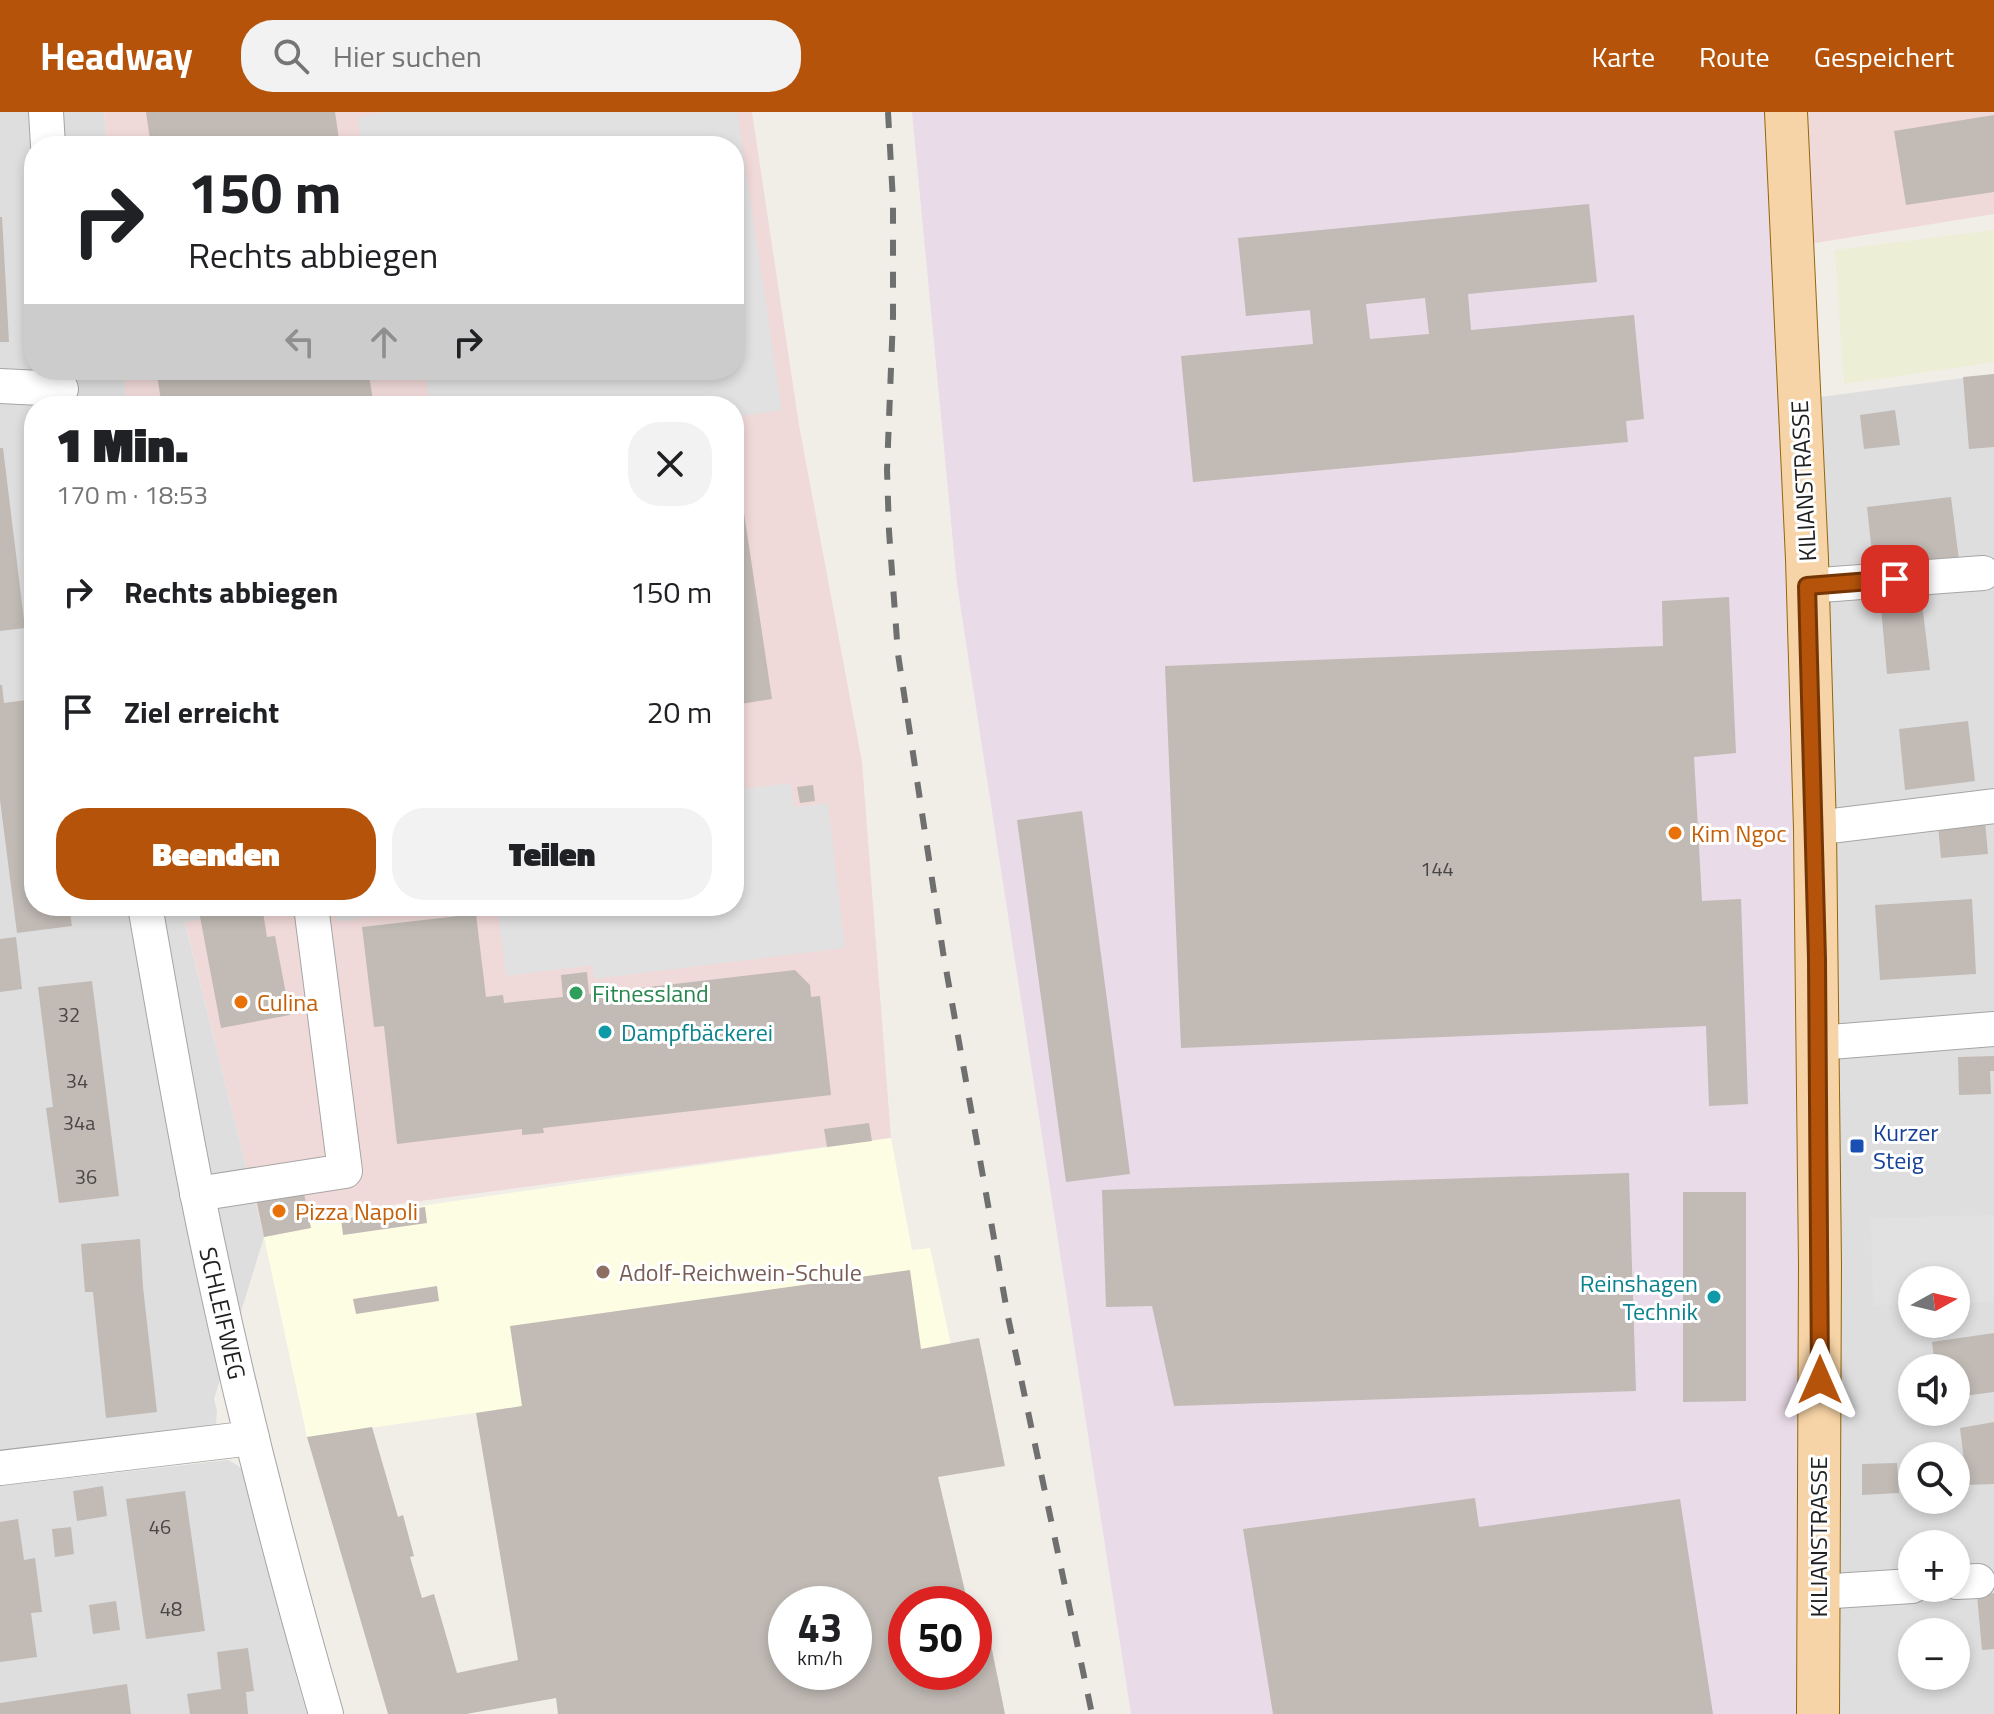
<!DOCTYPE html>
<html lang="de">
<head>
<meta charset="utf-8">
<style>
	:root { --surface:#fff; --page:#f2f2f2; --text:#202124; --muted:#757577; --accent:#b45309 }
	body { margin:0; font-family:"Titillium Web",sans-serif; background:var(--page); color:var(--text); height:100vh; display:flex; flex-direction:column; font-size:30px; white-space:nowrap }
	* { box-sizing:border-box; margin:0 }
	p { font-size:26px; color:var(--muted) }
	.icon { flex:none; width:44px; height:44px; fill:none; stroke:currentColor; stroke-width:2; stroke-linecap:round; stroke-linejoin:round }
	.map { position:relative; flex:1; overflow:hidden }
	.sheet { position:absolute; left:24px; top:284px; width:720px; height:520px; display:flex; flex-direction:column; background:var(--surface); border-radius:32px; box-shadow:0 4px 12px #0003 }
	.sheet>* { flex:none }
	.banner { position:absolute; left:24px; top:24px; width:720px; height:244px; border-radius:32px; box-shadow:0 4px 12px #0003; background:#fff; color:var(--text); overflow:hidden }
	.needle { width:52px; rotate:82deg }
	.tools { position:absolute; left:1898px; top:1154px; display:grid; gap:16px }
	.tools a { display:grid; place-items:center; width:72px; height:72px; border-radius:50%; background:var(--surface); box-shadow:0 4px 12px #0003; font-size:40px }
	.speed { position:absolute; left:768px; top:1474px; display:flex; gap:16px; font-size:40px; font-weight:700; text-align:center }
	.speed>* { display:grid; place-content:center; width:104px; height:104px; border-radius:50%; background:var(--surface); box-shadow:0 4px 12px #0003; line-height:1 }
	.speed small { font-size:20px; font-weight:400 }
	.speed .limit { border:12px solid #d22; background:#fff; color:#111 }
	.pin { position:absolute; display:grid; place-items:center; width:68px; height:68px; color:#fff; margin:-34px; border-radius:16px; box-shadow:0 4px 12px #0006 }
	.me { position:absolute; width:88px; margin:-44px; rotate:0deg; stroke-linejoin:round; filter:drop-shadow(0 0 6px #0008) }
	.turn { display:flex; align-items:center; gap:28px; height:168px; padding:0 32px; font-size:36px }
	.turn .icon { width:104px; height:104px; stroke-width:2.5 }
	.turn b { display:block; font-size:56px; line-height:68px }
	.lanes { display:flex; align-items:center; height:76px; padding:0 32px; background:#0003; justify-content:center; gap:40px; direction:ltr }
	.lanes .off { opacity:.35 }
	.round { display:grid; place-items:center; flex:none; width:84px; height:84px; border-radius:32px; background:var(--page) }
	.headline { display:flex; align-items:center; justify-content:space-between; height:136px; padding:0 32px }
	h1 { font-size:48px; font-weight:800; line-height:60px }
	.cta { display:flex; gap:16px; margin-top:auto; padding:16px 32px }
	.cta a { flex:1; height:92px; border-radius:32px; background:var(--accent); color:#fff; font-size:32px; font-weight:800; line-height:92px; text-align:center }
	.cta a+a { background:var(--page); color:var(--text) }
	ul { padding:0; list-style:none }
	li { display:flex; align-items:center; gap:24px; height:120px; padding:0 32px }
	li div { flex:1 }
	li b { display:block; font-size:30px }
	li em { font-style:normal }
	header { display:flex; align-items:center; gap:48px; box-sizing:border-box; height:112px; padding:0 40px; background:var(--accent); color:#fff }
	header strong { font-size:38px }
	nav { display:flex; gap:44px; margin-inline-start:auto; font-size:28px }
	.search { width:560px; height:72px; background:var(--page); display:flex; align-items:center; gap:20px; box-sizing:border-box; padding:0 28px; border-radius:32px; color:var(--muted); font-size:30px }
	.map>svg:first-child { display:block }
	.residential { fill:#dfdede; fill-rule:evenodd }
	.commercial { fill:#f0dad9 }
	.industrial { fill:#e9dbe7 }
	.education { fill:#fdfde4 }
	.farmland { fill:#eceed5 }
	.parking { fill:#e1e1e1 }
	.building { fill:#c1bab5; fill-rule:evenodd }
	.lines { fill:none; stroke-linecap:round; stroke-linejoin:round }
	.minor-casing { stroke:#a5a5a5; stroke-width:36 }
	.major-casing { stroke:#946609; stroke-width:44 }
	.minor { stroke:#fff; stroke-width:34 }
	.major { stroke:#f7d4a7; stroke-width:42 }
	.rail { stroke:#6f6f6f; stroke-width:6; stroke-dasharray:16 16; stroke-linecap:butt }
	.route-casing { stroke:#753606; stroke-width:20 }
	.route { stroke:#b45309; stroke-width:14 }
	.food-dot { fill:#e8710a; stroke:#fff; stroke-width:3 }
	.leisure-dot { fill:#2e9e5b; stroke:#fff; stroke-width:3 }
	.culture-dot { fill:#0f9aa8; stroke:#fff; stroke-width:3 }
	.transit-dot { fill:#1a4fb4; stroke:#fff; stroke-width:3 }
	.education-dot { fill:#8d6e63; stroke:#fff; stroke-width:3 }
	.labels { text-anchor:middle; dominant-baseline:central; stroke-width:6; stroke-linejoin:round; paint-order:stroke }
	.number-label { font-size:20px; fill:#494746 }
	.street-label { font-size:24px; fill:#212121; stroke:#fff }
	.food-label { font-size:24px; fill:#c56008; stroke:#fff; text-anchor:start }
	.leisure-label { font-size:24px; fill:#27864d; stroke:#fff; text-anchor:start }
	.culture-label { font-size:24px; fill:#0d838f; stroke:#fff; text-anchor:start }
	.transit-label { font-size:24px; fill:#164399; stroke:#fff; text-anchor:start }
	.education-label { font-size:24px; fill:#785e54; stroke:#fff; text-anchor:start }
</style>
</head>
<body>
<header>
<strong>Headway</strong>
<div class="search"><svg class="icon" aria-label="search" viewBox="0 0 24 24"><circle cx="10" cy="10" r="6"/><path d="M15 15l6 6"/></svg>Hier suchen</div>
<nav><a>Karte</a><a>Route</a><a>Gespeichert</a></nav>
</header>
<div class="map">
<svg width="1994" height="1602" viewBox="0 0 1994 1602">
	<rect width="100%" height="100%" fill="#f1eee8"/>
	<g class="residential">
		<polygon points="0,0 104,0 107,34 34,34 34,258 124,258 126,294 34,294 34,794 266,794 185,811 264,1125 214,1287 217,1299 216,1311 206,1321 0,1346"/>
		<path d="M 1994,262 L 1994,1602 L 1813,1602 L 1813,286 ZM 1912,1168 L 1956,1168 L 1956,1212 L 1912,1212 ZM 1912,1256 L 1956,1256 L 1956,1300 L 1912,1300 ZM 1912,1344 L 1956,1344 L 1956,1388 L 1912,1388 ZM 1912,1432 L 1956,1432 L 1956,1476 L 1912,1476 ZM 1912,1520 L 1956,1520 L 1956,1564 L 1912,1564 Z"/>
		<polygon points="228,1348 237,1353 246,1361 283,1501 296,1564 307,1602 0,1602 0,1374"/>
	</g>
	<g class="commercial">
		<polygon points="104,0 752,0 799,313 862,650 891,1026 346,1099 310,1110 311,1116 264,1125 185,810 266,794 734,794 734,294 126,294 124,258 734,258 734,34 107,34"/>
		<polygon points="1796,0 1994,0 1994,102 1809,132"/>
	</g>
	<polygon class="industrial" points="912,0 1796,0 1813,1602 1131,1602 957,472"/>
	<polygon class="education" points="891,1026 912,1138 930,1136 951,1233 307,1325 264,1125 310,1116 310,1110"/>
	<polygon class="farmland" points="1994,118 1994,250 1844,272 1835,138"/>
	<g class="parking">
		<polygon points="388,0 737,0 782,298 734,305 734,294 430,294 425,258 734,258 734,34 362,34 357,5"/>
		<polygon points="791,671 794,695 828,691 845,836 594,867 592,853 506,864 497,794 734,794 734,678"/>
		<polygon points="334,794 465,794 336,809"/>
		<polygon points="1994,1103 1994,1190 1956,1191 1956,1168 1912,1168 1912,1192 1873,1193 1871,1106"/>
	</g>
	<g class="building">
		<polygon points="146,0 335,0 340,34 151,34"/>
		<polygon points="1994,3 1994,80 1906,93 1894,19"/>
		<path d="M 1589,92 L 1597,170 L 1468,182 L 1471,218 L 1634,203 L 1644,307 L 1626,309 L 1628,330 L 1193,370 L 1181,244 L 1313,232 L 1310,198 L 1246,204 L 1238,126 ZM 1425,186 L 1429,222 L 1370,227 L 1366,192 Z"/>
		<polygon points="0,105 2,105 9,230 0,230"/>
		<polygon points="156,258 368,258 374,294 162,294"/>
		<polygon points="1994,262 1994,335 1969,337 1963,265"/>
		<polygon points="1895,298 1900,333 1864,337 1860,303"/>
		<polygon points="0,336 3,336 25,516 0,519"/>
		<polygon points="741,381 772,587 734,593 734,382"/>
		<polygon points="1951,385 1959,448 1874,459 1867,395"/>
		<polygon points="1729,485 1736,641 1694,645 1702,789 1741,787 1748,992 1709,994 1706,914 1181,936 1165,554 1663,534 1662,489"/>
		<polygon points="1922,491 1930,558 1887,562 1881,495"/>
		<polygon points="0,573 2,573 4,591 34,587 34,794 69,794 72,814 17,821 0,688"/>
		<polygon points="1968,609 1975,669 1905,678 1899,617"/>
		<polygon points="813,673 815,689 800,691 797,675"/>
		<polygon points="1082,699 1130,1062 1066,1070 1017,708"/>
		<polygon points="1985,709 1988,742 1941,746 1938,714"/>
		<polygon points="1972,787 1976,862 1880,868 1875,793"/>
		<polygon points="198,794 262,794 267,825 275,824 290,903 221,916"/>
		<polygon points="476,802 486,885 503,883 504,891 563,885 561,863 587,860 589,882 795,858 810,873 811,885 820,884 831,983 543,1016 544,1021 522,1023 522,1017 397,1032 384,914 374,915 362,815"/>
		<polygon points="16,825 22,877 0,880 0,827"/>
		<polygon points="92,869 119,1084 59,1091 46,996 53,995 38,875"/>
		<polygon points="1994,944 1994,959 1990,959 1991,982 1959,983 1958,945"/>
		<polygon points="869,1011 872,1029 827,1035 824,1017"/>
		<polygon points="1629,1061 1636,1279 1174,1294 1152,1194 1106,1195 1102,1078"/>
		<polygon points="303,1076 311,1116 264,1125 256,1086"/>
		<polygon points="1683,1080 1746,1080 1746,1289 1683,1290"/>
		<polygon points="425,1095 427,1111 343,1123 341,1107"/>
		<polygon points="140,1127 143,1175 157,1300 106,1306 93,1180 85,1180 81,1132"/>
		<path d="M 910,1158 L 921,1237 L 979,1226 L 1005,1354 L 938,1365 L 968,1492 L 906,1492 L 906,1560 L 974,1560 L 974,1514 L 987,1513 L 1005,1602 L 558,1602 L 556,1586 L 466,1602 L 388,1602 L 307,1325 L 372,1315 L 398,1405 L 403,1403 L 414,1444 L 410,1445 L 422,1486 L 434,1482 L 457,1561 L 518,1548 L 476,1301 L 522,1294 L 510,1214 ZM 786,1492 L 854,1492 L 854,1560 L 786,1560 Z"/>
		<polygon points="437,1174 439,1189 356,1202 353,1187"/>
		<polygon points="1994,1221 1994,1280 1956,1285 1956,1256 1935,1256 1932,1230"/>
		<polygon points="1994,1310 1994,1372 1967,1373 1960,1316"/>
		<polygon points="1897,1351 1899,1381 1862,1383 1862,1352"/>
		<polygon points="103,1374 107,1404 77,1409 73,1379"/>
		<polygon points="185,1379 205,1519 146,1527 126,1387"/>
		<polygon points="1475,1386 1479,1415 1680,1387 1713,1602 1273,1602 1243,1417"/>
		<polygon points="18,1407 24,1448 35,1446 42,1500 31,1501 37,1545 0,1550 0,1410"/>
		<polygon points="71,1415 74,1442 55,1445 52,1417"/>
		<polygon points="1994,1481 1994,1537 1982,1538 1977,1483"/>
		<polygon points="116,1489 120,1518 93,1522 89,1493"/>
		<polygon points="248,1536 254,1579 246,1580 248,1602 190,1602 187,1582 221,1577 217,1540"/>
		<polygon points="127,1572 131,1602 0,1602 0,1591"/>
	</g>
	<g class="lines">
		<defs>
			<g id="minor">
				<polyline points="46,0 48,34"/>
				<polyline points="0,274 61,277"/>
				<polyline points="1807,474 1983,461"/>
				<polyline points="1815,716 1994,694"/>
				<path d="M 145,794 C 162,889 178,985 197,1080 C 232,1255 276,1430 326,1602"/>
				<polyline points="1818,931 1994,917"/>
				<polyline points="197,1082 345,1059 311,794"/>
				<polyline points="0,1356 252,1326"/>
				<polyline points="1956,1470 1978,1469"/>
				<polyline points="1818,1480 1912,1474"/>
			</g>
			<polyline id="major" points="1786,0 1807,447 1815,716 1820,1153 1818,1602"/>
		</defs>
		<use href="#minor" class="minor-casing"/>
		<use href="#major" class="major-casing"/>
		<use href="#minor" class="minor"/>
		<use href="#major" class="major"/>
		<polyline class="rail" points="888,0 893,89 893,205 887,358 889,419 898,542 943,840 1008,1205 1092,1602"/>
	</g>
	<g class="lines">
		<defs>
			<polyline id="route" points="1820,1268 1817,847 1807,474 1895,467"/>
		</defs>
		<use href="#route" class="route-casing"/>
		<use href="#route" class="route"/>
	</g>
	<g class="food-dot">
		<circle cx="1675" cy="721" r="8"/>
		<circle cx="241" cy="890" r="8"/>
		<circle cx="279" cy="1099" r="8"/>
	</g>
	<circle class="leisure-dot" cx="576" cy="881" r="8"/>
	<g class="culture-dot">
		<circle cx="605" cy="920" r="8"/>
		<circle cx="1714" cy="1185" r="8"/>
	</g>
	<rect class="transit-dot" x="1849" y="1026" width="16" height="16" rx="4"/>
	<circle class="education-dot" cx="603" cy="1160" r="8"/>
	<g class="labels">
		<g class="number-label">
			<text x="1437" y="756">144</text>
			<text x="69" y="902">32</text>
			<text x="77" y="968">34</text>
			<text x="79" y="1010">34a</text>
			<text x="86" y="1064">36</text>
			<text x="160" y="1414">46</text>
			<text x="171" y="1496">48</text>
		</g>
		<g class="street-label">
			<text transform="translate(1803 369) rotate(-93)">KILIANSTRASSE</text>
			<text transform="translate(223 1201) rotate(77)">SCHLEIFWEG</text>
			<text transform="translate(1818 1425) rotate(-90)">KILIANSTRASSE</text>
		</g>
		<g class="food-label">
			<text x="1691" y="721">Kim Ngoc</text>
			<text x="257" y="890">Culina</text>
			<text x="295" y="1099">Pizza Napoli</text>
		</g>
		<g class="leisure-label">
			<text x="592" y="881">Fitnessland</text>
		</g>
		<g class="culture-label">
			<text x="621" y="920">Dampfbäckerei</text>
			<text x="1698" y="1171" text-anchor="end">Reinshagen<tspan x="1698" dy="28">Technik</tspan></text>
		</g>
		<g class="transit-label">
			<text x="1873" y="1020">Kurzer<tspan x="1873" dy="28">Steig</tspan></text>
		</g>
		<g class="education-label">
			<text x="619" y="1160">Adolf-Reichwein-Schule</text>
		</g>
	</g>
</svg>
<div class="tools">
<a><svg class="needle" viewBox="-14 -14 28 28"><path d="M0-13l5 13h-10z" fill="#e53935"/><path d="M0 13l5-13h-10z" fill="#757577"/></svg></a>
<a><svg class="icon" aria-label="sound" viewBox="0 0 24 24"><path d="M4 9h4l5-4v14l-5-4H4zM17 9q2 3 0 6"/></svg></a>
<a><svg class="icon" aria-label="search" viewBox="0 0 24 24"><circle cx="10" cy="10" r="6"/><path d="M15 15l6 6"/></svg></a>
<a>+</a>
<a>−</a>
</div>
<div class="speed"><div>43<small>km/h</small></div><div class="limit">50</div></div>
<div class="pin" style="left:1895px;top:467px;background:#d93025"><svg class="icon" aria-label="arrive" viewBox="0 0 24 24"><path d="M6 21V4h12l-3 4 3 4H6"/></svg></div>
<svg class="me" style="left:1820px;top:1268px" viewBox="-20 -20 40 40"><path d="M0-17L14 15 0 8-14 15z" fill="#b45309" stroke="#fff" stroke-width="4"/></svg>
<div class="banner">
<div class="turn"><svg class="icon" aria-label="right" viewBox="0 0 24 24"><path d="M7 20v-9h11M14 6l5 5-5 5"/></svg><div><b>150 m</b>Rechts abbiegen</div></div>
<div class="lanes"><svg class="icon off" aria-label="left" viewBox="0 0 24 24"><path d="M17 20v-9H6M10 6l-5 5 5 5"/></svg><svg class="icon off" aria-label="ahead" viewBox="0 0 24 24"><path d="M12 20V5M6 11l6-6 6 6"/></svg><svg class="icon" aria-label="right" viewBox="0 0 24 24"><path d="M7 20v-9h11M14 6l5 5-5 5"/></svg></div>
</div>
<section class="sheet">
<div class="headline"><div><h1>1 Min.</h1><p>170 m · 18:53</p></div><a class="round"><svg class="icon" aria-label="close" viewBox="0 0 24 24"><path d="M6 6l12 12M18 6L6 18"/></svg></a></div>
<ul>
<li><svg class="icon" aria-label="right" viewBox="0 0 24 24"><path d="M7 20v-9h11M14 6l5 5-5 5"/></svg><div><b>Rechts abbiegen</b></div><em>150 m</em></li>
<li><svg class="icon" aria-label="arrive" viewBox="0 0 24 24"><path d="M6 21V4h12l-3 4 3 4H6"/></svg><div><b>Ziel erreicht</b></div><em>20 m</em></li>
</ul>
<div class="cta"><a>Beenden</a><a>Teilen</a></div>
</section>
</div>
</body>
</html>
